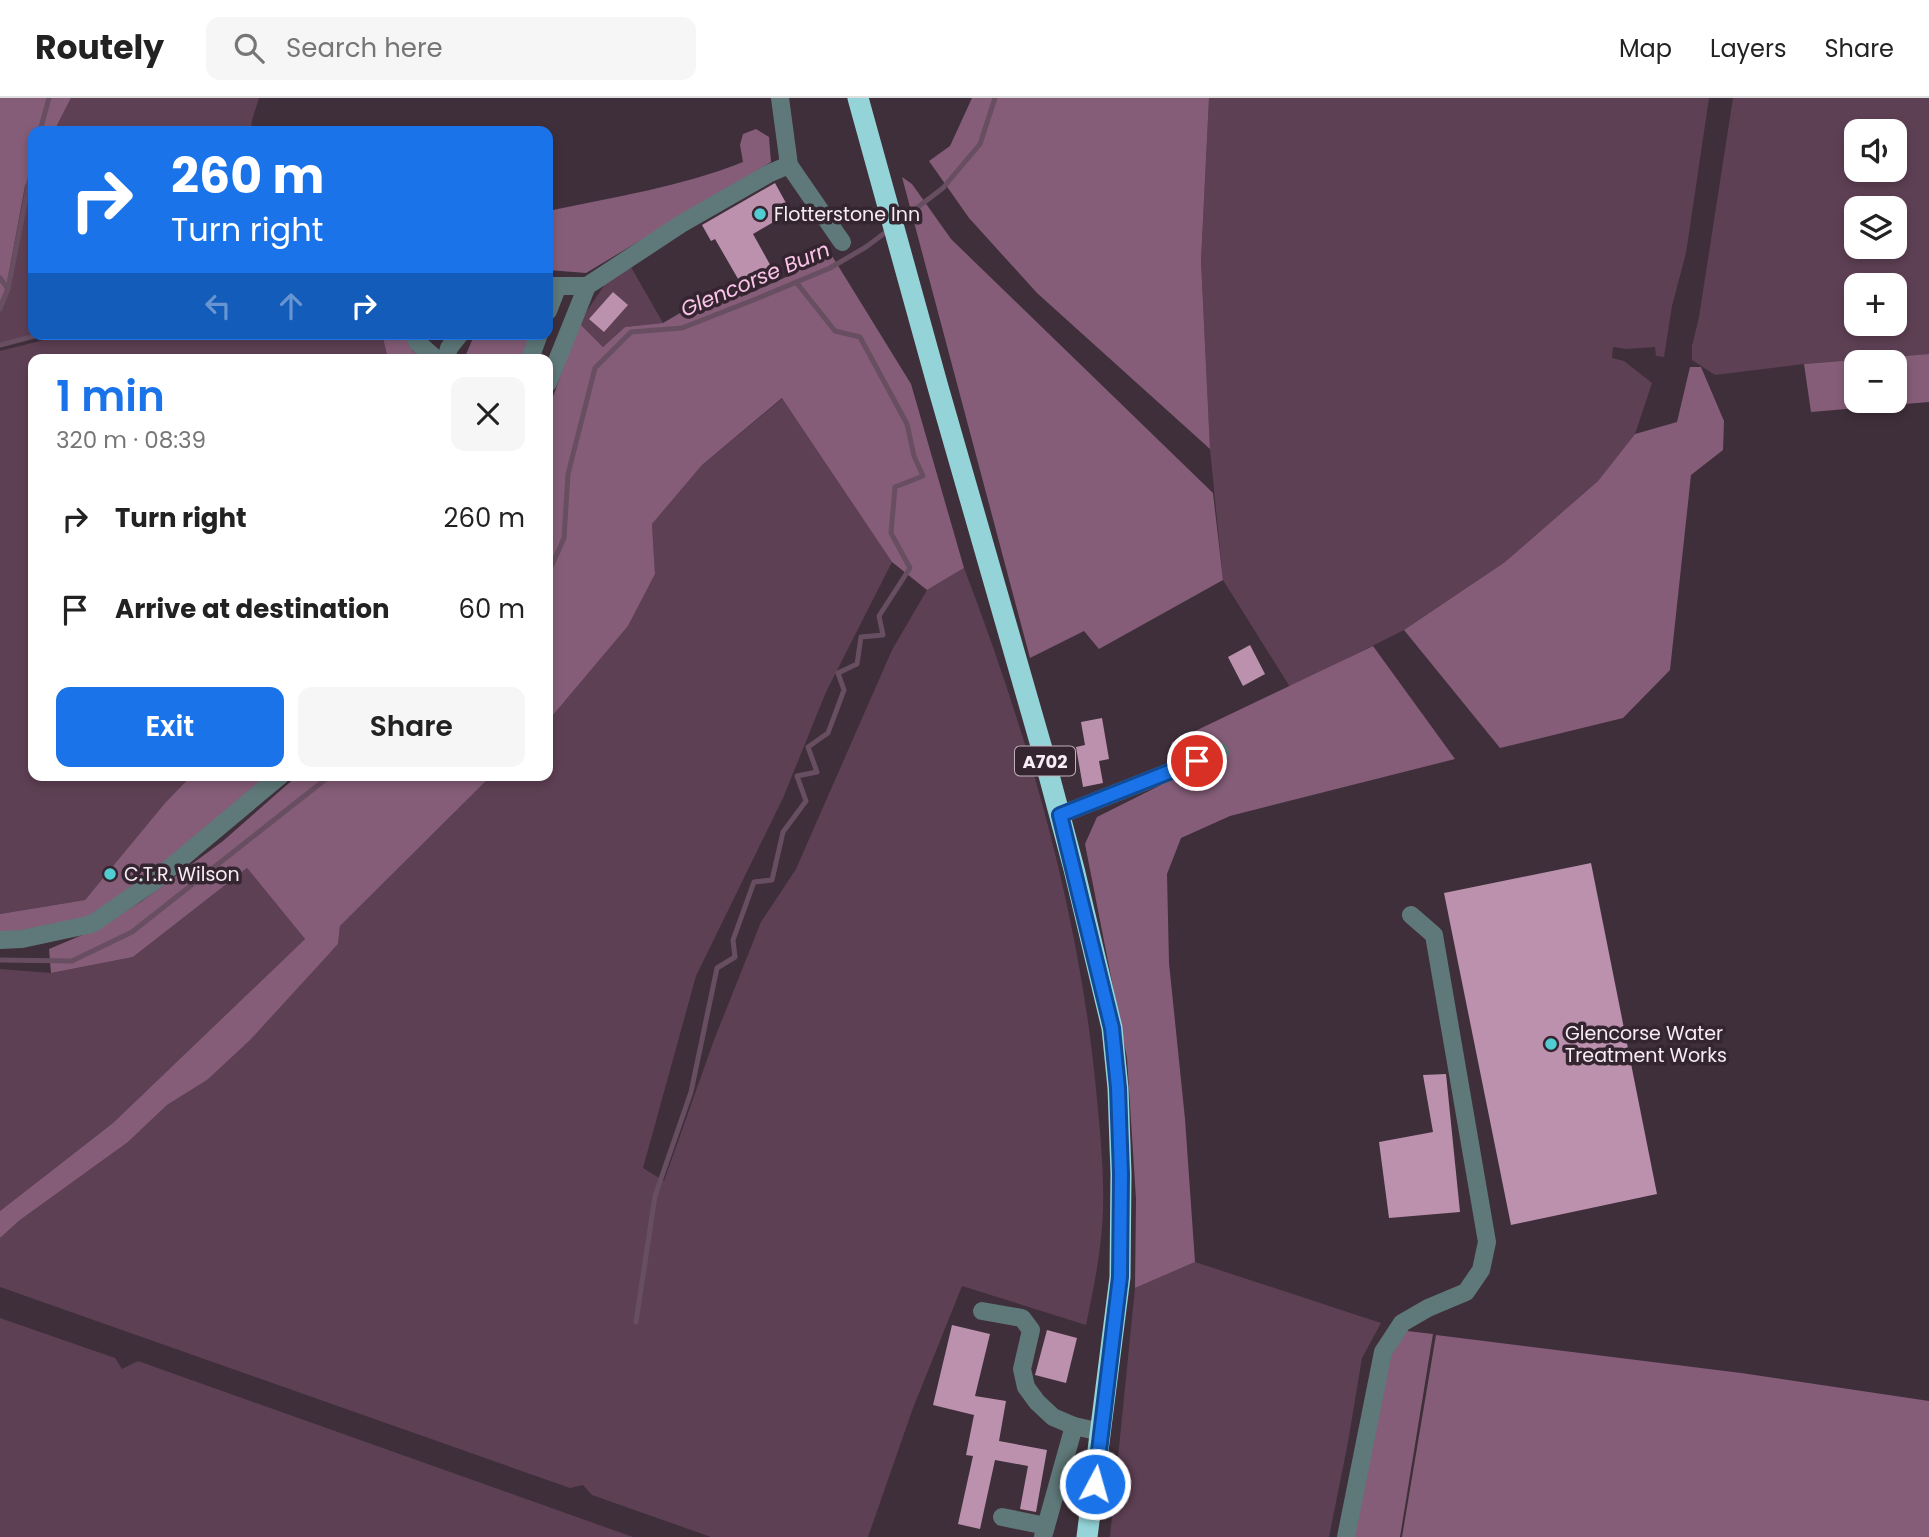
<!DOCTYPE html>
<html lang="en">
<head>
<meta charset="utf-8">
<style>
	:root { --surface:#fff; --page:#f6f6f6; --text:#222; --muted:#767676; --line:#e0e0e0; --accent:#1a73e8 }
	body { margin:0; font-family:Poppins,sans-serif; background:var(--page); color:var(--text); height:100vh; display:flex; flex-direction:column; font-size:26px; white-space:nowrap }
	* { box-sizing:border-box; margin:0 }
	p { font-size:23px; color:var(--muted) }
	.icon { flex:none; width:38px; height:38px; fill:none; stroke:currentColor; stroke-width:2; stroke-linecap:round; stroke-linejoin:round }
	.map { position:relative; flex:1; overflow:hidden }
	.drawer { position:absolute; left:28px; top:256px; width:525px; height:427px; display:flex; flex-direction:column; background:var(--surface); border-radius:14px; box-shadow:0 4px 10px #0003 }
	.drawer>* { flex:none }
	.top-card { position:absolute; left:28px; top:28px; width:525px; height:214px; border-radius:14px; box-shadow:0 4px 10px #0003; background:#1a73e8; color:#fff; overflow:hidden }
	.fabs { position:absolute; left:1844px; top:21px; display:grid; gap:14px }
	.fabs a { display:grid; place-items:center; width:63px; height:63px; border-radius:14px; background:var(--surface); box-shadow:0 4px 10px #0003; font-size:35px }
	.pin { position:absolute; display:grid; place-items:center; width:60px; height:60px; color:#fff; margin:-30px; border:4px solid #fff; border-radius:50%; box-shadow:0 2px 7px #0007 }
	.me { position:absolute; width:77px; margin:-38px; rotate:6deg; stroke-linejoin:round; filter:drop-shadow(0 0 5px #0008) }
	.turn { display:flex; align-items:center; gap:24px; height:147px; padding:0 28px; font-size:32px }
	.turn .icon { width:91px; height:91px; stroke-width:2.5 }
	.turn b { display:block; font-size:49px; line-height:60px }
	.lanes { display:flex; align-items:center; height:66px; padding:0 28px; background:#0003; justify-content:center; gap:35px; direction:ltr }
	.lanes .off { opacity:.35 }
	.round { display:grid; place-items:center; flex:none; width:74px; height:74px; border-radius:14px; background:var(--page) }
	.overview { display:flex; align-items:center; justify-content:space-between; height:119px; padding:0 28px }
	h1 { font-size:42px; font-weight:600; line-height:52px; color:var(--accent) }
	.button { display:flex; gap:14px; margin-top:auto; padding:14px 28px }
	.button a { flex:1; height:80px; border-radius:14px; background:var(--accent); color:#fff; font-size:28px; font-weight:600; line-height:80px; text-align:center }
	.button a+a { background:var(--page); color:var(--text) }
	ul { padding:0; list-style:none }
	li { display:flex; align-items:center; gap:21px; height:91px; padding:0 28px }
	li div { flex:1 }
	li b { display:block; font-size:26px }
	li em { font-style:normal }
	header { display:flex; align-items:center; gap:42px; box-sizing:border-box; height:98px; padding:0 35px; background:var(--surface); border-bottom:2px solid var(--line) }
	header strong { font-size:33px }
	nav { display:flex; gap:38px; margin-inline-start:auto; font-size:24px }
	.search { width:490px; height:63px; background:var(--page); display:flex; align-items:center; gap:18px; box-sizing:border-box; padding:0 24px; border-radius:14px; color:var(--muted); font-size:26px }
	.map>svg:first-child { display:block }
	.green { fill:#5e4054; fill-rule:evenodd }
	.forest { fill:#855d78; fill-rule:evenodd }
	.lines { fill:none; stroke-linecap:round; stroke-linejoin:round }
	.stream { stroke:#684e61; stroke-width:5 }
	.building { fill:#bc91ae }
	.minor { stroke:#5f7879; stroke-width:18 }
	.highway { stroke:#94d4d8; stroke-width:21 }
	.route-casing { stroke:#114b97; stroke-width:18 }
	.route { stroke:#1a73e8; stroke-width:12 }
	.poi-dot { fill:#51ccd3; stroke:#352530; stroke-width:2.5 }
	.labels { text-anchor:middle; dominant-baseline:central; stroke-width:7; stroke-linejoin:round; paint-order:stroke }
	.shield { fill:#352530; stroke:#beb1b9; stroke-width:2 }
	.shield-label { font-size:18px; font-weight:bold; fill:#f8edf4 }
	.poi-label { font-size:19px; fill:#f8edf4; stroke:#352530; text-anchor:start }
	.water-label { font-size:21px; font-style:italic; fill:#fbc5e9; stroke:#352530 }
</style>
</head>
<body>
<header>
<strong>Routely</strong>
<div class="search"><svg class="icon" aria-label="search" viewBox="0 0 24 24"><circle cx="10" cy="10" r="6"/><path d="M15 15l6 6"/></svg>Search here</div>
<nav><a>Map</a><a>Layers</a><a>Share</a></nav>
</header>
<div class="map">
<svg width="1929" height="1439" viewBox="0 0 1929 1439">
	<rect width="100%" height="100%" fill="#3f2f3a"/>
	<g class="green">
		<polygon points="71,0 259,0 252,22 251,33 54,33"/>
		<polygon points="1209,0 1709,0 1686,155 1672,208 1664,259 1656,258 1655,249 1626,251 1613,249 1612,260 1624,263 1652,285 1635,336 1598,383 1505,464 1404,532 1290,589 1223,482 1210,351 1201,163"/>
		<path d="M 1733,0 L 1929,0 L 1929,256 L 1804,266 L 1715,277 L 1692,262 L 1692,248 L 1699,219 ZM 1857,33 L 1895,33 L 1895,72 L 1857,72 ZM 1857,110 L 1895,110 L 1895,149 L 1857,149 ZM 1857,187 L 1895,187 L 1895,226 L 1857,226 Z"/>
		<polygon points="33,72 33,236 0,245 0,204 6,190 25,88"/>
		<polygon points="631,169 663,225 625,229 603,249 579,225 605,186"/>
		<polygon points="68,236 382,236 388,261 33,261 33,677 192,677 165,705 85,802 0,816 0,253"/>
		<path d="M 783,300 L 892,464 L 826,594 L 783,700 L 696,878 L 643,1070 L 664,1083 L 714,942 L 761,824 L 796,771 L 892,552 L 927,492 L 964,470 C 1028,637 1079,813 1096,991 C 1101,1043 1107,1097 1100,1149 C 1097,1175 1091,1202 1086,1227 L 962,1188 L 913,1310 L 868,1439 L 711,1439 L 592,1397 L 583,1387 L 570,1390 L 0,1189 L 0,1140 L 20,1122 L 128,1044 L 167,1007 L 207,982 L 338,846 L 340,828 L 492,677 L 548,677 L 548,623 L 628,528 L 655,476 L 652,426 L 702,367 Z"/>
		<polygon points="247,770 305,841 113,1025 0,1113 0,871 51,875 133,859"/>
		<polygon points="1195,1164 1381,1225 1362,1260 1348,1344 1329,1439 1110,1439 1135,1190"/>
		<polygon points="0,1220 115,1260 122,1271 138,1263 633,1439 0,1439"/>
	</g>
	<g class="forest">
		<polygon points="0,0 71,0 54,33 33,33 33,72 25,88 6,190 0,204"/>
		<polygon points="972,0 1209,0 1201,163 1210,351 1037,195 969,120 929,63 950,48"/>
		<path d="M 756,31 L 769,39 L 771,64 L 586,175 L 548,172 L 548,113 C 613,99 681,89 743,64 L 740,47 L 743,36 Z"/>
		<polygon points="902,79 912,86 951,141 1213,395 1223,482 1099,551 1084,533 1030,560"/>
		<polygon points="829,153 911,286 964,470 927,492 892,464 782,300 702,367 652,426 655,476 628,528 548,623 548,313 579,225 603,249 625,229 663,225 728,187 741,199 793,176"/>
		<polygon points="382,236 405,236 412,252 423,261 388,261"/>
		<polygon points="497,236 535,236 525,261 464,261 473,240 487,240"/>
		<path d="M 1929,256 L 1929,304 L 1811,314 L 1804,266 ZM 1857,264 L 1895,264 L 1895,303 L 1857,303 Z"/>
		<polygon points="1690,269 1701,269 1724,323 1723,352 1691,377 1670,572 1623,620 1500,650 1404,532 1505,464 1598,383 1635,336 1677,324"/>
		<polygon points="1373,548 1455,661 1230,718 1181,740 1167,776 1169,865 1185,1021 1195,1164 1135,1190 1136,1101 1127,960 1085,746 1097,719 1161,687 1172,644"/>
		<polygon points="192,677 274,677 205,735 91,818 36,833 0,836 0,816 85,802 165,705"/>
		<polygon points="298,677 492,677 340,828 338,846 250,942 207,982 167,1007 128,1044 20,1122 0,1140 0,1113 113,1025 305,841 247,770 133,859 51,875 49,851 99,830 142,803 223,743"/>
		<polygon points="1407,1233 1433,1236 1400,1439 1348,1439 1385,1261"/>
		<polygon points="1436,1237 1741,1275 1929,1303 1929,1439 1402,1439"/>
	</g>
	<g class="lines">
		<g class="stream">
			<polyline points="40,33 49,0"/>
			<polyline points="897,125 943,90 980,46 995,0"/>
			<polyline points="0,180 8,191"/>
			<polyline points="0,211 8,191 33,65"/>
			<polyline points="0,247 42,236"/>
			<polyline points="548,476 564,440 568,376 595,270 631,234 682,230 756,201 830,170 866,149 890,131"/>
			<polyline points="0,862 72,863 132,834 331,677"/>
			<polyline points="636,1224 655,1098 691,994 717,870 735,859 733,842 754,784 772,782 783,734 806,703 797,678 817,674 808,649 828,635 844,592 838,575 857,566 861,539 883,537 879,518 910,470 891,435 895,389 923,378 914,358 907,326 860,239 835,233 796,184"/>
		</g>
	</g>
	<g class="building">
		<polygon points="775,85 786,105 772,113 777,122 753,136 773,172 757,181 755,178 741,186 715,141 711,143 702,127"/>
		<polygon points="613,194 628,207 604,234 589,221"/>
		<polygon points="1250,547 1265,576 1243,588 1228,559"/>
		<polygon points="1102,620 1109,661 1099,663 1103,685 1083,689 1076,649 1085,647 1081,624"/>
		<polygon points="1591,765 1657,1096 1511,1127 1444,795"/>
		<polygon points="1446,976 1460,1114 1389,1120 1379,1044 1433,1034 1423,977"/>
		<polygon points="952,1227 990,1236 975,1298 1006,1303 999,1343 1047,1352 1036,1414 1020,1411 1028,1368 995,1362 980,1431 958,1426 973,1358 966,1357 974,1317 933,1307"/>
		<polygon points="1047,1232 1077,1240 1066,1285 1035,1277"/>
	</g>
	<g class="lines">
		<g class="minor">
			<polyline points="780,0 789,67 842,144"/>
			<polyline points="548,188 587,188"/>
			<polyline points="548,213 557,190"/>
			<polyline points="414,236 418,245 436,261"/>
			<polyline points="446,261 449,250 460,236"/>
			<polyline points="530,261 539,236"/>
			<polyline points="548,285 587,188 681,126 770,75 789,67"/>
			<polyline points="1060,717 1220,654"/>
			<polyline points="0,842 22,841 92,826 153,784 281,677"/>
			<polyline points="982,1213 1022,1220 1031,1232 1022,1271 1026,1289 1037,1304 1053,1319 1074,1328"/>
			<polyline points="1002,1419 1046,1428"/>
			<polyline points="1043,1439 1074,1328 1101,1334"/>
			<polyline points="1346,1439 1383,1254 1402,1225 1428,1210 1466,1194 1481,1172 1487,1144 1434,837 1411,817"/>
		</g>
		<polyline class="highway" points="858,0 938,289 1042,651 1074,771 1112,930 1118,990 1121,1076 1120,1179 1087,1439"/>
	</g>
	<g class="lines">
		<defs>
			<polyline id="route" points="1095,1386 1120,1179 1121,1076 1118,990 1112,930 1060,717 1197,663"/>
		</defs>
		<use href="#route" class="route-casing"/>
		<use href="#route" class="route"/>
	</g>
	<g class="poi-dot">
		<circle cx="760" cy="116" r="7"/>
		<circle cx="110" cy="776" r="7"/>
		<circle cx="1551" cy="946" r="7"/>
	</g>
	<g class="labels">
		<rect class="shield" x="1015" y="648.5" width="60" height="29" rx="5"/>
		<g class="shield-label">
			<text x="1045" y="663">A702</text>
		</g>
		<g class="poi-label">
			<text x="774" y="116">Flotterstone Inn</text>
			<text x="124" y="776">C.T.R. Wilson</text>
			<text x="1565" y="935">Glencorse Water<tspan x="1565" dy="22">Treatment Works</tspan></text>
		</g>
		<g class="water-label">
			<text transform="translate(755 181) rotate(-23)">Glencorse Burn</text>
		</g>
	</g>
</svg>
<div class="fabs">
<a><svg class="icon" aria-label="sound" viewBox="0 0 24 24"><path d="M4 9h4l5-4v14l-5-4H4zM17 9q2 3 0 6"/></svg></a>
<a><svg class="icon" aria-label="layers" viewBox="0 0 24 24"><path d="M12 4l9 5-9 5-9-5zM3 14l9 5 9-5"/></svg></a>
<a>+</a>
<a>−</a>
</div>
<div class="pin" style="left:1197px;top:663px;background:#d93025"><svg class="icon" aria-label="arrive" viewBox="0 0 24 24"><path d="M6 21V4h12l-3 4 3 4H6"/></svg></div>
<svg class="me" style="left:1095px;top:1386px" viewBox="-20 -20 40 40"><circle r="17" fill="#1a73e8" stroke="#fff" stroke-width="3"/><path d="M0-11L8 9 0 5-8 9z" fill="#fff"/></svg>
<div class="top-card">
<div class="turn"><svg class="icon" aria-label="right" viewBox="0 0 24 24"><path d="M7 20v-9h11M14 6l5 5-5 5"/></svg><div><b>260 m</b>Turn right</div></div>
<div class="lanes"><svg class="icon off" aria-label="left" viewBox="0 0 24 24"><path d="M17 20v-9H6M10 6l-5 5 5 5"/></svg><svg class="icon off" aria-label="ahead" viewBox="0 0 24 24"><path d="M12 20V5M6 11l6-6 6 6"/></svg><svg class="icon" aria-label="right" viewBox="0 0 24 24"><path d="M7 20v-9h11M14 6l5 5-5 5"/></svg></div>
</div>
<section class="drawer">
<div class="overview"><div><h1>1 min</h1><p>320 m · 08:39</p></div><a class="round"><svg class="icon" aria-label="close" viewBox="0 0 24 24"><path d="M6 6l12 12M18 6L6 18"/></svg></a></div>
<ul>
<li><svg class="icon" aria-label="right" viewBox="0 0 24 24"><path d="M7 20v-9h11M14 6l5 5-5 5"/></svg><div><b>Turn right</b></div><em>260 m</em></li>
<li><svg class="icon" aria-label="arrive" viewBox="0 0 24 24"><path d="M6 21V4h12l-3 4 3 4H6"/></svg><div><b>Arrive at destination</b></div><em>60 m</em></li>
</ul>
<div class="button"><a>Exit</a><a>Share</a></div>
</section>
</div>
</body>
</html>
